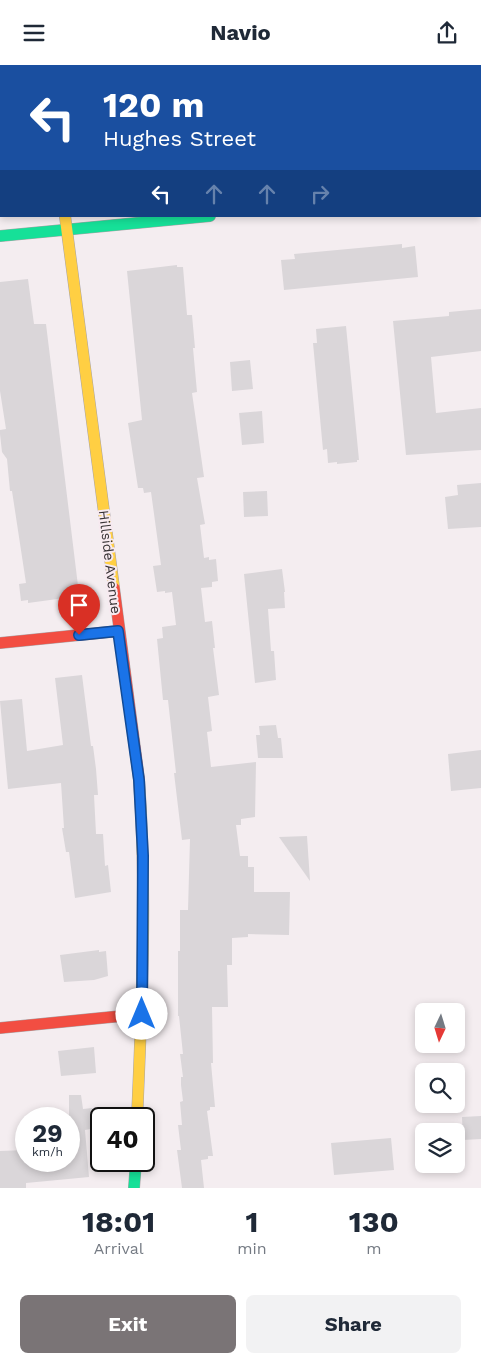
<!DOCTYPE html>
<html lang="en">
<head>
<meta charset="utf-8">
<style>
	:root { --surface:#fff; --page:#f2f2f3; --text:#1f2937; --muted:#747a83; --accent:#7a7476 }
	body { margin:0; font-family:"Work Sans",sans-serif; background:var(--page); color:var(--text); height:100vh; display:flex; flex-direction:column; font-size:19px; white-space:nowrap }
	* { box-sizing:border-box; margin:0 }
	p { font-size:16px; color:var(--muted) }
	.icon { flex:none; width:28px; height:28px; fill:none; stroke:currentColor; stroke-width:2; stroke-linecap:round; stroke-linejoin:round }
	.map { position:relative; height:1123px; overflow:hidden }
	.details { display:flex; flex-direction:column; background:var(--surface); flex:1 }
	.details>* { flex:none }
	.guide { position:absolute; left:0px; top:0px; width:481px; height:152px; box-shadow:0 2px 8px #0003; background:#1a4fa0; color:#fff; overflow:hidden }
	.needle { width:32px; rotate:184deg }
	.fabs { position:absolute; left:415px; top:938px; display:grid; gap:10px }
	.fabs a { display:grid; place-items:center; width:50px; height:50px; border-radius:8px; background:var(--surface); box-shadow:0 2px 8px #0003; font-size:25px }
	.speed { position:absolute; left:15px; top:1042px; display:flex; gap:10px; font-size:25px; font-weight:700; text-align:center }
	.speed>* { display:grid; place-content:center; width:65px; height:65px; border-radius:50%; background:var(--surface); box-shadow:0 2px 8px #0003; line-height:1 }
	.speed small { font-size:12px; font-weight:400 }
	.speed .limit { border:2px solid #111; border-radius:8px; background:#fff; color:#111 }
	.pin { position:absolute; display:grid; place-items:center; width:42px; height:42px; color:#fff; margin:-51px -21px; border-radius:50% 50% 50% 0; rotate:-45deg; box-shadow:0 0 5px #0007 }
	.pin .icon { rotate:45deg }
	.me { position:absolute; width:55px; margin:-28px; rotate:0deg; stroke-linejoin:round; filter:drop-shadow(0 0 4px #0008) }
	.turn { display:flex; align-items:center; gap:18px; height:105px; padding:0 20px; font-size:22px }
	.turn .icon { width:65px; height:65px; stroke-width:2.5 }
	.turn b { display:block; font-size:35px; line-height:42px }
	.lanes { display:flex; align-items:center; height:48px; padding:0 20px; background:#0003; justify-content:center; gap:25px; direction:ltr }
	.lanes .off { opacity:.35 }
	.eta { display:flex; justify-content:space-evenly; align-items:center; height:85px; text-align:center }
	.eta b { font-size:30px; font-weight:700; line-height:35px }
	.primary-button { display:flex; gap:10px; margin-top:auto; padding:10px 20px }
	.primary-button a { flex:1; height:58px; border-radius:8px; background:var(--accent); color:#fff; font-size:20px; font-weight:700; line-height:58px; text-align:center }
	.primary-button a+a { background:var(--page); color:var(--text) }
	header { display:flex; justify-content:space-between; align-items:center; height:65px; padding:0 20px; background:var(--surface); font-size:22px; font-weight:700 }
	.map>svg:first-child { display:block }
	.building { fill:#dad6d9 }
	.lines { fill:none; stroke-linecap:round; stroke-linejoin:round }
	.street-casing { stroke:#a8a3a5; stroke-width:28 }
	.fast-casing { stroke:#a8a3a5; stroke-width:12 }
	.slow-casing { stroke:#a8a3a5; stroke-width:12 }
	.jam-casing { stroke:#a8a3a5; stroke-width:12 }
	.street { stroke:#fdfcfd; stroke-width:26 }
	.fast { stroke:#16e098; stroke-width:11 }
	.slow { stroke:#ffcf43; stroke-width:11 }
	.jam { stroke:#f24e42; stroke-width:11 }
	.route-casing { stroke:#114b97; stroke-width:12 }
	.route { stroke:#1a73e8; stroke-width:9 }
	.labels { text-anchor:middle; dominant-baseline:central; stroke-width:4; stroke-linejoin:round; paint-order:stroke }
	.street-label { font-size:14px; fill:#383335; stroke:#f7eaf0 }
</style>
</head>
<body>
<header><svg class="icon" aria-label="menu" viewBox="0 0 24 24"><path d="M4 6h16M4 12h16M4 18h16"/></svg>Navio<svg class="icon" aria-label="share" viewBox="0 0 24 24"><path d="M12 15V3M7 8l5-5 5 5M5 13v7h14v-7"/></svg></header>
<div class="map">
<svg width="481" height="1123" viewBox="0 0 481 1123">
	<rect width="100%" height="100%" fill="#f4edf0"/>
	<g class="building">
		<polygon points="402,179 402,183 415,181 418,212 284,225 281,195 295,194 294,189"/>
		<polygon points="177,200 177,202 183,202 187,250 192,250 195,283 193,283 197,327 192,328 204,412 197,413 205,459 200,460 204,493 209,492 209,495 216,494 218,516 212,517 212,522 201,523 205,557 212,556 215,583 213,583 219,630 208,632 212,666 207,667 211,702 256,697 255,752 241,754 241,760 236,760 240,791 248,791 248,802 254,802 254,827 290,827 289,870 248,869 248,872 232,873 232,900 227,900 228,942 212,942 213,998 211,998 215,1042 210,1042 210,1045 207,1046 213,1091 208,1091 208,1094 201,1095 204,1123 182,1123 177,1085 181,1085 178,1060 182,1060 180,1037 183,1036 181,1020 181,1012 183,1012 180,989 183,989 179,951 178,951 178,886 180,886 180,845 188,845 190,774 182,775 174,708 176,708 168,635 163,635 157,574 163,573 162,562 176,560 172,527 165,528 165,526 157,527 153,501 161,500 151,427 144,428 143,423 138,423 128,358 142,355 127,206"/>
		<polygon points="28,214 34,259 46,259 79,529 71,530 72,532 28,538 28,535 21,536 19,519 26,518 12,426 10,426 7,394 2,387 0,369 0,365 6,364 0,326 0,217"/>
		<polygon points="481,244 481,286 431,292 436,348 481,343 481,385 406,390 393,256 449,251 449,247"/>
		<polygon points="346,261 359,395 357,395 357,397 337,399 337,397 328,398 327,384 323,385 313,278 317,278 316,264"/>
		<polygon points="250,295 253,324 232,326 230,297"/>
		<polygon points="262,346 264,378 242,380 239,348"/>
		<polygon points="481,418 481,462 448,464 445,432 458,430 457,420"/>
		<polygon points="267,426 268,451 244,452 243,427"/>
		<polygon points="282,504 285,527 284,527 285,543 268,544 271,586 274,586 276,615 255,618 244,509"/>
		<polygon points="82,610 91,681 93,681 96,704 98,730 94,730 96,769 103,769 105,801 108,800 111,827 75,833 69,787 66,787 62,763 64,763 61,718 8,724 0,636 22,634 27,686 63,680 55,613"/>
		<polygon points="276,660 278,673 281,673 283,693 258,693 256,670 260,670 259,661"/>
		<polygon points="481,685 481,723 451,726 448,689"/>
		<polygon points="307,771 310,816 279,772"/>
		<polygon points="99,885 99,887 106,886 108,911 94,915 64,917 60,890"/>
		<polygon points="94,982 96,1008 61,1011 58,986"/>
		<polygon points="69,1030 81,1030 83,1044 92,1043 93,1045 100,1045 101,1062 85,1065 89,1112 26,1118 26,1123 0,1123 0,1086 26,1085 26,1096 69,1096"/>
		<polygon points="481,1051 481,1074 463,1075 462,1052"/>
		<polygon points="391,1073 394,1105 334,1110 331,1078"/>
	</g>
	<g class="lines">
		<defs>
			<polyline id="street" points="480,127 481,127"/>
			<g id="fast">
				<polyline points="0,171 210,151"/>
				<polyline points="134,1123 136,1096"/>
			</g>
			<g id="slow">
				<polyline points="46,0 46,1"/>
				<polyline points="65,151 114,523"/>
				<path d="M 137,1054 C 142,941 147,827 139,714"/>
			</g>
			<g id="jam">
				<polyline points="114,523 139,714"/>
				<polyline points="0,578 119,566"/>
				<polyline points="0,963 142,949"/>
			</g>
		</defs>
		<use href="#street" class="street-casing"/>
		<use href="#fast" class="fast-casing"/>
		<use href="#slow" class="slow-casing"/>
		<use href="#jam" class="jam-casing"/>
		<use href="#street" class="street"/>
		<use href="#fast" class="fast"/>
		<use href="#slow" class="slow"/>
		<use href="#jam" class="jam"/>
	</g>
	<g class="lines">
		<defs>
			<polyline id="route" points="79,570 118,566 139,715 143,791 142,949"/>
		</defs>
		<use href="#route" class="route-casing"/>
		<use href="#route" class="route"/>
	</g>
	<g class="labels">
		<g class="street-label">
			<text transform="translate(110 497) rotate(83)">Hillside Avenue</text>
		</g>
	</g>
</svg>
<div class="fabs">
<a><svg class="needle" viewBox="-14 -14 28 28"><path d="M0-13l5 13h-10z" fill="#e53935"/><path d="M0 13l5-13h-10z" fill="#747a83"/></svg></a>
<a><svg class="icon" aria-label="search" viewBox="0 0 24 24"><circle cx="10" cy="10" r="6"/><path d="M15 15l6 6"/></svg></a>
<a><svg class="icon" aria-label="layers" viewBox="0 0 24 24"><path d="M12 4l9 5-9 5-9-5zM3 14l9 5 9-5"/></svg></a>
</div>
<div class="speed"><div>29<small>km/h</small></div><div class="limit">40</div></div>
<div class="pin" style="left:79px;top:570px;background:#d93025"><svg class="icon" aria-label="arrive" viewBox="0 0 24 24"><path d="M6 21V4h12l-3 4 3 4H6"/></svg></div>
<svg class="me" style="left:142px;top:949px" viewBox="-20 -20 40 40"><circle r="19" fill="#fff"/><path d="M0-13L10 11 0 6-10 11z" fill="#1a73e8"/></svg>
<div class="guide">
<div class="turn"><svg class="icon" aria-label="left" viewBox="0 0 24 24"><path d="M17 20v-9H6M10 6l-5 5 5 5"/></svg><div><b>120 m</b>Hughes Street</div></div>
<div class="lanes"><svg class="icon" aria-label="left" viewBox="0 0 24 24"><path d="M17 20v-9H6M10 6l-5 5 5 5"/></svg><svg class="icon off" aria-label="ahead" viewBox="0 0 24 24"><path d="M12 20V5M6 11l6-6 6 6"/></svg><svg class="icon off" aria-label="ahead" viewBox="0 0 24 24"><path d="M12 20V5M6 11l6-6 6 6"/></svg><svg class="icon off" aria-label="right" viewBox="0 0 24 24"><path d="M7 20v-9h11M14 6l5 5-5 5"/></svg></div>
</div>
</div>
<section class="details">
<div class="eta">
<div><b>18:01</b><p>Arrival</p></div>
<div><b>1</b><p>min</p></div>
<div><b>130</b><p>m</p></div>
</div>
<div class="primary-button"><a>Exit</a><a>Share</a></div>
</section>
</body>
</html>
